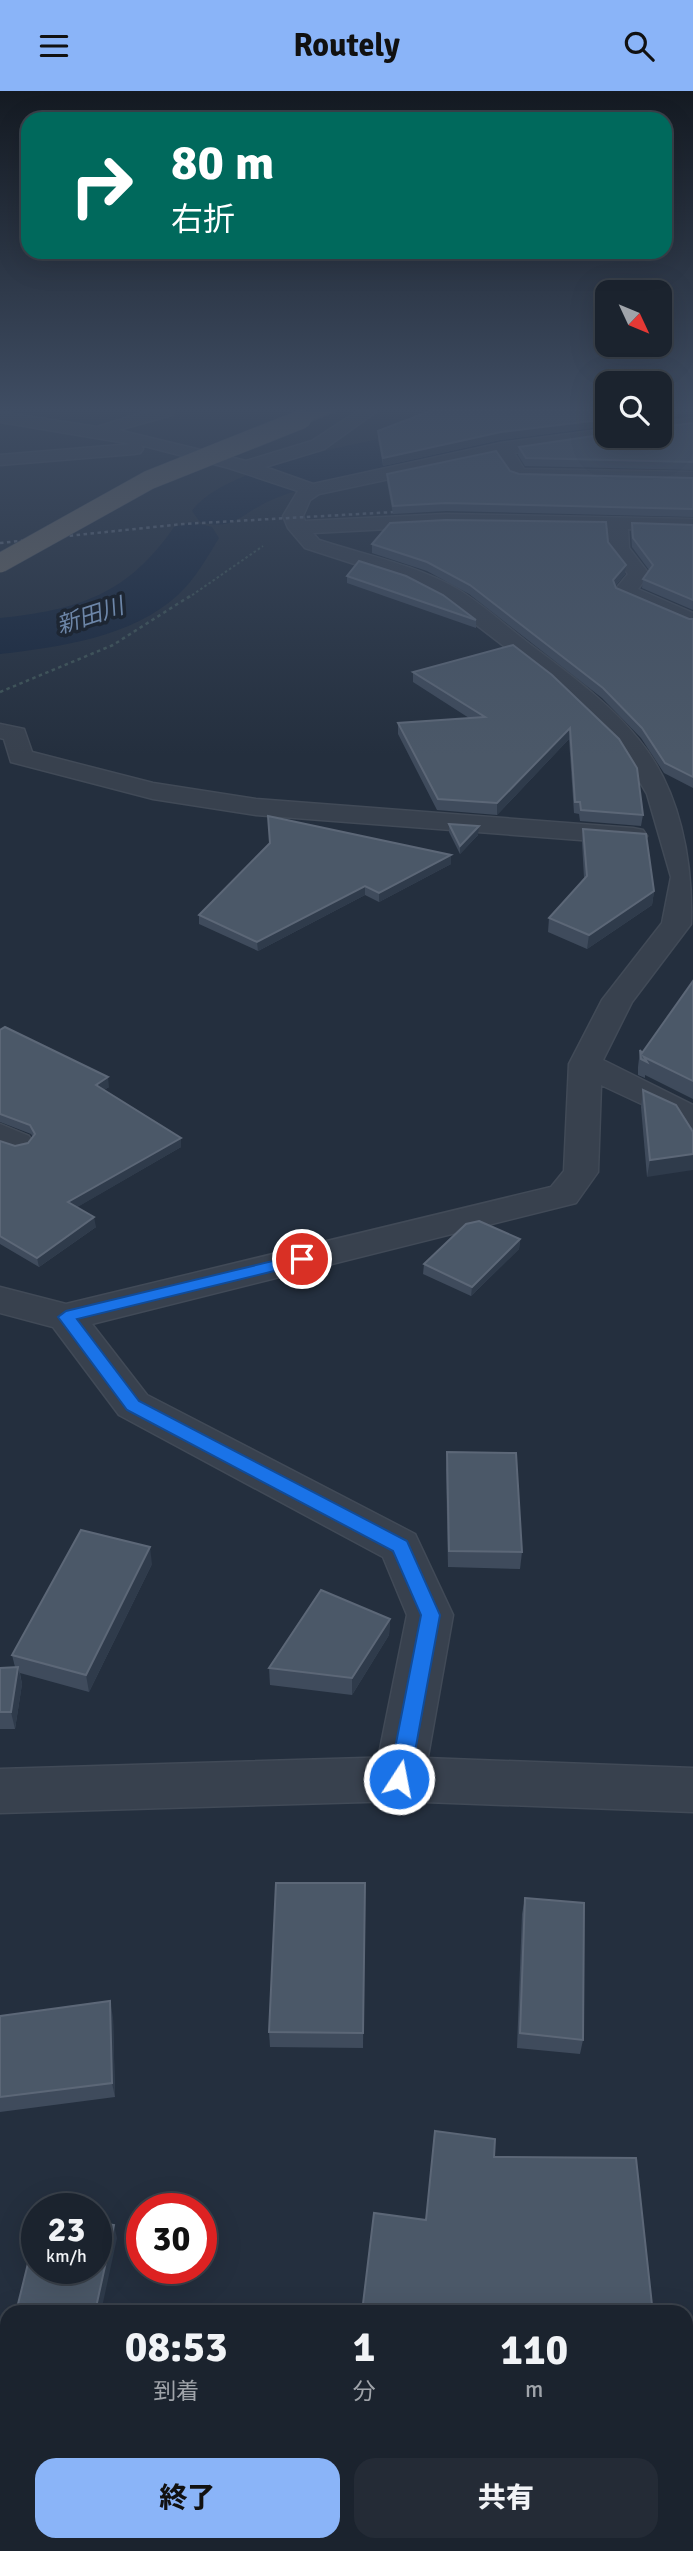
<!DOCTYPE html>
<html lang="ja">
<head>
<meta charset="utf-8">
<style>
	:root { --surface:#1b232e; --page:#242b36; --text:#f1f3f6; --muted:#a0a4aa; --line:#39404a; --accent:#8ab4f8 }
	body { margin:0; font-family:Signika,"Noto Sans JP",sans-serif; background:var(--page); color:var(--text); height:100vh; display:flex; flex-direction:column; font-size:26px; white-space:nowrap }
	* { box-sizing:border-box; margin:0 }
	p { font-size:23px; color:var(--muted) }
	.icon { flex:none; width:38px; height:38px; fill:none; stroke:currentColor; stroke-width:2; stroke-linecap:round; stroke-linejoin:round }
	.map { position:relative; flex:1; overflow:hidden }
	.details { position:absolute; left:0px; top:2214px; width:693px; height:247px; display:flex; flex-direction:column; background:var(--surface); border-radius:21px 21px 0 0; box-shadow:0 7px 28px #0002,0 0 0 2px var(--line) }
	.details>* { flex:none }
	.top-card { position:absolute; left:21px; top:21px; width:651px; height:147px; border-radius:21px; box-shadow:0 7px 28px #0002,0 0 0 2px var(--line); background:#00695c; color:#fff; overflow:hidden }
	.needle { width:46px; rotate:134deg }
	.controls { position:absolute; left:595px; top:189px; display:grid; gap:14px }
	.controls a { display:grid; place-items:center; width:77px; height:77px; border-radius:14px; background:var(--surface); box-shadow:0 7px 28px #0002,0 0 0 2px var(--line); font-size:35px }
	.speed { position:absolute; left:21px; top:2102px; display:flex; gap:14px; font-size:35px; font-weight:700; text-align:center }
	.speed>* { display:grid; place-content:center; width:91px; height:91px; border-radius:50%; background:var(--surface); box-shadow:0 7px 28px #0002,0 0 0 2px var(--line); line-height:1 }
	.speed small { font-size:18px; font-weight:400 }
	.speed .limit { border:10px solid #d22; background:#fff; color:#111 }
	.pin { position:absolute; display:grid; place-items:center; width:60px; height:60px; color:#fff; margin:-30px; border:4px solid #fff; border-radius:50%; box-shadow:0 2px 7px #0007 }
	.me { position:absolute; width:77px; margin:-38px; rotate:11deg; stroke-linejoin:round; filter:drop-shadow(0 0 5px #0008) }
	.turn { display:flex; align-items:center; gap:24px; height:147px; padding:0 35px; font-size:32px }
	.turn .icon { width:91px; height:91px; stroke-width:2.5 }
	.turn b { display:block; font-size:49px; line-height:60px }
	.eta { display:flex; justify-content:space-evenly; align-items:center; height:119px; text-align:center }
	.eta b { font-size:42px; font-weight:800; line-height:49px }
	.primary-button { display:flex; gap:14px; margin-top:auto; padding:14px 35px }
	.primary-button a { flex:1; height:80px; border-radius:21px; background:var(--accent); color:#111; font-size:28px; font-weight:800; line-height:80px; text-align:center }
	.primary-button a+a { background:var(--page); color:var(--text) }
	header { display:flex; justify-content:space-between; align-items:center; height:91px; padding:0 35px; background:var(--accent); color:#111; font-size:32px; font-weight:800 }
	.map>svg:first-child { display:block }
	.lines { fill:none; stroke-linecap:round; stroke-linejoin:round }
	.river { fill:#17263c; fill-rule:evenodd }
	.minor-casing { stroke:#414a57; stroke-width:3 }
	.tertiary-casing { stroke:#414a57; stroke-width:3 }
	.trunk-casing { stroke:#434c59; stroke-width:3 }
	.path-far1 { stroke:#3f5557; stroke-width:2; stroke-dasharray:2.5 2.5; stroke-linecap:butt }
	.path { stroke:#3f5557; stroke-width:2.5; stroke-dasharray:3.5 3.5; stroke-linecap:butt }
	.minor { fill:#38414e; fill-rule:evenodd }
	.tertiary { fill:#38414e; fill-rule:evenodd }
	.trunk { fill:#656462; fill-rule:evenodd }
	.rail { stroke:#5a6575; stroke-width:2.5; stroke-dasharray:3.5 3.5; stroke-linecap:butt }
	.trunk-bridge-casing { stroke:#434c59; stroke-width:20; stroke-linecap:butt }
	.trunk-bridge { stroke:#656462; stroke-width:19 }
	.wall { fill:#3f4b5c }
	.shaded-wall { fill:#2f3b4b }
	.building { fill:#4b5868; stroke:#5c6777; stroke-width:2 }
	.route { fill:#1a73e8; stroke:#114b97; stroke-width:2 }
	.labels { text-anchor:middle; dominant-baseline:central; stroke-width:7; stroke-linejoin:round; paint-order:stroke }
	.far-water-label { font-size:23px; font-style:italic; fill:#6d86a8; stroke:#1d2633 }
</style>
</head>
<body>
<header><svg class="icon" aria-label="menu" viewBox="0 0 24 24"><path d="M4 6h16M4 12h16M4 18h16"/></svg>Routely<svg class="icon" aria-label="search" viewBox="0 0 24 24"><circle cx="10" cy="10" r="6"/><path d="M15 15l6 6"/></svg></header>
<div class="map">
<svg width="693" height="2460" viewBox="0 0 693 2460">
	<rect width="100%" height="100%" fill="#242f3e"/>
	<g class="lines">
		<g class="river">
			<path d="M 559,320 L 607,320 L 607,341 C 507,355 405,366 308,396 C 292,401 277,406 263,413 C 237,427 232,439 200,431 L 192,420 C 234,360 483,330 559,320 Z"/>
			<path d="M 193,431 L 212,436 L 219,447 C 207,467 195,488 178,504 C 132,546 60,556 0,563 L 0,527 C 79,519 128,503 174,436 Z"/>
		</g>
		<defs>
			<g id="minor">
				<path d="M 148,320 L 175,320 L 172,324 L 118,339 L 246,370 L 312,350 L 358,320 L 377,320 L 324,358 L 265,376 L 313,393 L 501,352 L 607,338 L 607,345 L 613,347 L 514,362 L 524,378 L 693,381 L 693,393 L 519,389 L 512,387 L 497,365 L 319,403 L 310,409 L 303,425 L 305,430 L 446,423 L 693,428 L 693,440 L 628,438 L 629,457 L 649,483 L 638,498 L 693,522 L 693,534 L 689,535 L 617,505 L 614,500 L 628,483 L 609,458 L 608,437 L 446,435 L 313,442 L 319,449 C 365,464 417,474 459,499 C 483,514 505,534 527,551 C 565,580 609,611 639,649 C 680,698 693,770 691,833 L 632,911 L 603,969 L 693,1014 L 693,1037 L 601,994 L 598,1081 L 576,1112 L 92,1233 L 147,1304 L 415,1443 L 453,1524 L 424,1688 L 416,1703 L 399,1710 L 382,1703 L 374,1688 L 407,1524 L 383,1466 L 119,1324 L 53,1236 L 0,1222 L 0,1196 L 66,1213 L 551,1096 L 564,1080 L 569,973 L 602,909 L 662,832 L 671,786 L 647,703 L 620,657 L 553,593 L 444,509 L 407,490 L 305,457 L 288,437 L 283,425 L 298,400 L 229,377 L 141,354 L 143,358 L 140,362 L 134,363 L 0,374 L 0,364 L 132,353 L 0,331 L 0,321 L 97,336 Z"/>
				<polygon points="693,327 693,337 660,341 660,331"/>
				<polygon points="0,633 24,638 32,661 153,692 256,708 633,737 643,739 647,745 643,751 633,753 256,724 153,708 11,671 4,648 0,647"/>
				<polygon points="0,1033 29,1045 34,1052 29,1059 17,1062 0,1057"/>
			</g>
			<polygon id="tertiary" points="399,1666 693,1677 693,1721 399,1710 0,1722 0,1678"/>
			<polygon id="trunk" points="310,320 335,320 302,333 293,328"/>
		</defs>
		<use href="#minor" class="minor-casing"/>
		<use href="#tertiary" class="tertiary-casing"/>
		<use href="#trunk" class="trunk-casing"/>
		<polyline class="path-far1" points="188,507 263,455"/>
		<polyline class="path" points="0,601 113,554 190,505"/>
		<use href="#minor" class="minor"/>
		<use href="#tertiary" class="tertiary"/>
		<use href="#trunk" class="trunk"/>
		<polyline class="rail" points="0,452 183,433 412,420"/>
		<defs>
			<polyline id="trunk-bridge" points="0,472 149,389 302,328"/>
		</defs>
		<use href="#trunk-bridge" class="trunk-bridge-casing"/>
		<use href="#trunk-bridge" class="trunk-bridge"/>
	</g>
	<g class="wall">
		<polygon points="607,320 607,337 607,335 500,349 383,375 378,348 378,340"/>
		<polygon points="693,332 693,379 525,375 518,364 519,356"/>
		<polygon points="510,380 519,383 693,387 693,426 446,420 393,423 387,391 387,383"/>
		<polygon points="632,432 693,434 693,519 642,497 643,488 649,479 632,456 631,441"/>
		<polygon points="608,451 625,483 615,495 616,497 689,528 693,528 693,697 664,682 641,647 602,607 469,503 427,480 372,462 372,453"/>
		<polygon points="347,485 476,529 476,537 347,492"/>
		<polygon points="513,554 643,724 641,735 580,730 579,723 574,722 569,648 497,724 437,719 398,643 398,632 469,627 413,591 413,581"/>
		<polygon points="449,733 478,744 460,763 449,741"/>
		<polygon points="583,738 654,800 652,814 587,858 548,841 549,827 584,787 582,751"/>
		<polygon points="451,764 451,773 379,811 365,804 258,860 199,833 199,824"/>
		<polygon points="693,890 693,1008 645,984 645,987 638,984 638,976 640,959 642,962"/>
		<polygon points="0,939 109,996 104,999 181,1047 181,1056 77,1116 96,1136 39,1176 0,1153 0,1050 15,1055 28,1052 33,1046 31,1043 0,1031"/>
		<polygon points="643,999 693,1041 647,1086 641,1016"/>
		<polygon points="520,1148 519,1158 471,1205 423,1183 424,1173"/>
		<polygon points="447,1361 522,1461 520,1478 448,1476 446,1378"/>
		<polygon points="152,1473 89,1601 20,1582 22,1593 15,1638 0,1638 0,1577 15,1576 12,1564"/>
		<polygon points="390,1528 389,1544 352,1604 270,1594 269,1577"/>
		<polygon points="365,1792 363,1957 270,1956 269,1941"/>
		<polygon points="525,1807 583,1949 580,1963 517,1957 522,1823"/>
		<polygon points="0,1925 113,1926 115,2006 0,2021"/>
		<polygon points="494,2066 652,2214 649,2221 362,2221 426,2129"/>
		<polygon points="412,2454 667,2454 669,2460 413,2460"/>
	</g>
	<g class="shaded-wall">
		<polygon points="667,320 690,320 676,325 676,326 660,328 661,321"/>
		<polygon points="607,328 607,335 500,349 383,375 383,367 501,341"/>
		<polygon points="626,474 625,483 612,498 613,489"/>
		<polygon points="570,637 569,648 497,724 497,712"/>
		<polygon points="479,735 478,744 460,763 460,755"/>
		<polygon points="451,764 451,773 379,811 379,802"/>
		<polygon points="365,795 365,804 258,860 257,851"/>
		<polygon points="654,800 652,814 587,858 589,844"/>
		<polygon points="108,986 109,996 97,1003 96,994"/>
		<polygon points="181,1047 181,1056 69,1121 68,1111"/>
		<polygon points="693,1063 693,1079 647,1086 650,1069"/>
		<polygon points="94,1126 96,1136 39,1176 37,1167"/>
		<polygon points="520,1148 519,1158 471,1205 472,1196"/>
		<polygon points="150,1456 152,1473 89,1601 86,1584"/>
		<polygon points="390,1528 389,1544 352,1604 352,1587"/>
		<polygon points="18,1576 22,1593 15,1638 11,1621"/>
		<polygon points="110,1910 113,1926 115,2006 112,1992"/>
		<polygon points="114,2134 117,2147 101,2221 95,2221"/>
	</g>
	<g class="building">
		<polygon points="430,320 607,320 607,328 501,341 383,367 378,340"/>
		<polygon points="693,332 693,371 526,367 519,356 607,343 607,345 660,345 660,334 661,336"/>
		<polygon points="496,360 510,380 519,383 693,387 693,418 446,412 393,415 387,383"/>
		<polygon points="446,429 606,431 608,451 626,474 613,489 616,497 689,528 693,528 693,686 665,672 642,637 603,597 470,494 427,471 372,453 390,432"/>
		<polygon points="632,432 693,434 693,509 643,488 653,474 633,447"/>
		<polygon points="359,470 406,485 443,504 476,529 347,485"/>
		<polygon points="513,554 552,584 619,648 637,677 643,724 581,719 580,711 575,711 570,637 497,712 438,708 398,632 485,626 413,581"/>
		<polygon points="268,725 451,764 379,802 365,795 257,851 199,824 270,752"/>
		<polygon points="449,733 479,735 460,755"/>
		<polygon points="583,738 646,743 654,800 589,844 549,827 587,785"/>
		<polygon points="693,890 693,990 644,966 647,971 641,968 640,959 642,962"/>
		<polygon points="5,936 108,986 96,994 181,1047 68,1111 94,1126 37,1167 0,1145 0,1050 15,1055 28,1052 35,1043 30,1034 0,1023 0,939"/>
		<polygon points="643,999 676,1014 693,1041 693,1063 650,1069"/>
		<polygon points="479,1130 520,1148 472,1196 424,1173 466,1133"/>
		<polygon points="447,1361 516,1362 522,1461 449,1460"/>
		<polygon points="81,1439 150,1456 86,1584 12,1564"/>
		<polygon points="321,1499 390,1528 352,1587 269,1577"/>
		<polygon points="18,1576 11,1621 0,1621 0,1577"/>
		<polygon points="276,1792 365,1792 363,1942 269,1941"/>
		<polygon points="525,1807 584,1812 583,1949 520,1942"/>
		<polygon points="110,1910 112,1992 0,2006 0,1925"/>
		<polygon points="435,2040 495,2048 494,2066 636,2067 652,2214 483,2213 483,2221 362,2221 374,2122 426,2129"/>
		<polygon points="96,2131 114,2134 95,2221 16,2221 37,2136 37,2177 96,2177"/>
		<polygon points="415,2454 667,2454 669,2460 416,2460"/>
	</g>
	<linearGradient id="sky" x2="0" y2="1"><stop stop-color="#141a22"/><stop offset="0.48" stop-color="#3f4d63"/><stop offset="1" stop-color="#3f4d63" stop-opacity="0"/></linearGradient>
	<rect width="693" height="664" fill="url(#sky)"/>
	<polygon class="route" points="302,1163 309,1168 307,1172 77,1228 139,1310 407,1450 440,1524 410,1688 407,1694 399,1697 392,1694 389,1688 421,1524 393,1460 127,1319 58,1226 66,1220"/>
	<g class="labels">
		<g class="far-water-label">
			<text transform="translate(90 525) rotate(-18)">新田川</text>
		</g>
	</g>
</svg>
<div class="controls">
<a><svg class="needle" viewBox="-14 -14 28 28"><path d="M0-13l5 13h-10z" fill="#e53935"/><path d="M0 13l5-13h-10z" fill="#a0a4aa"/></svg></a>
<a><svg class="icon" aria-label="search" viewBox="0 0 24 24"><circle cx="10" cy="10" r="6"/><path d="M15 15l6 6"/></svg></a>
</div>
<div class="speed"><div>23<small>km/h</small></div><div class="limit">30</div></div>
<div class="pin" style="left:302px;top:1168px;background:#d93025"><svg class="icon" aria-label="arrive" viewBox="0 0 24 24"><path d="M6 21V4h12l-3 4 3 4H6"/></svg></div>
<svg class="me" style="left:399px;top:1688px" viewBox="-20 -20 40 40"><circle r="17" fill="#1a73e8" stroke="#fff" stroke-width="3"/><path d="M0-11L8 9 0 5-8 9z" fill="#fff"/></svg>
<div class="top-card">
<div class="turn"><svg class="icon" aria-label="right" viewBox="0 0 24 24"><path d="M7 20v-9h11M14 6l5 5-5 5"/></svg><div><b>80 m</b>右折</div></div>
</div>
<section class="details">
<div class="eta">
<div><b>08:53</b><p>到着</p></div>
<div><b>1</b><p>分</p></div>
<div><b>110</b><p>m</p></div>
</div>
<div class="primary-button"><a>終了</a><a>共有</a></div>
</section>
</div>
</body>
</html>
